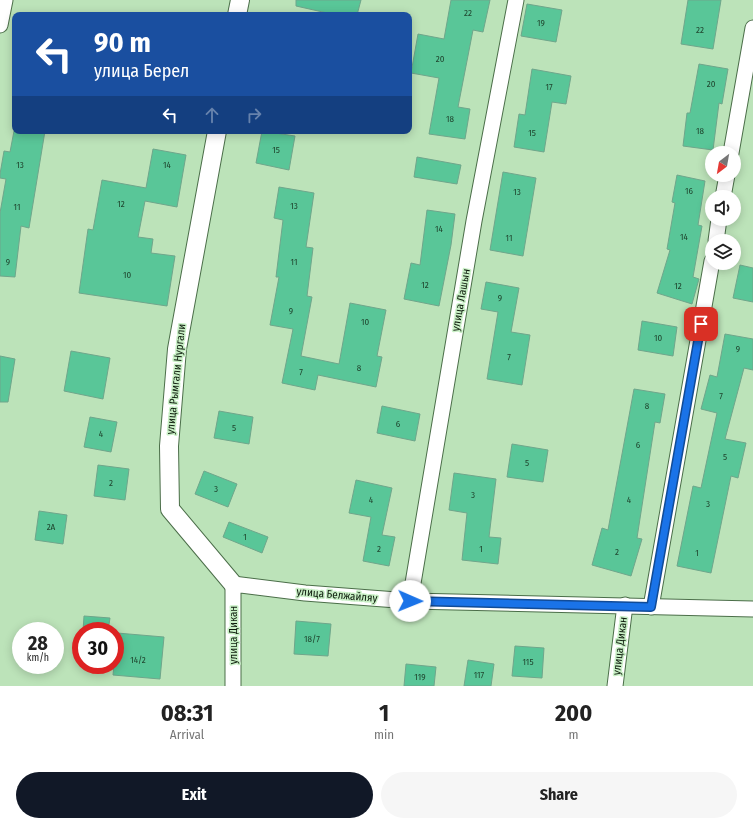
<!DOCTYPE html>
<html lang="en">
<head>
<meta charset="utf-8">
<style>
	:root { --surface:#fff; --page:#f6f6f6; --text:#222; --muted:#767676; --accent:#111827 }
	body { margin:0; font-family:"Fira Sans Condensed",sans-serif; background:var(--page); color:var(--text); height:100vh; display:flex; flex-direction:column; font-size:15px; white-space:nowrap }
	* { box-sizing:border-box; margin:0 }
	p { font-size:13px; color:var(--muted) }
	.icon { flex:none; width:22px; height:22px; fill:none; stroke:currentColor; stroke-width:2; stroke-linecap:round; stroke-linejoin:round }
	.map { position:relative; height:686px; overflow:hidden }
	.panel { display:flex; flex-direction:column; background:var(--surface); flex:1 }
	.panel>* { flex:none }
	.top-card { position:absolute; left:12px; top:12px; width:400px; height:122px; border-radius:8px; box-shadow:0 2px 10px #0003; background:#1a4fa0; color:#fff; overflow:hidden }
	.needle { width:26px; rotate:211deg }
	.fabs { position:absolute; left:705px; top:146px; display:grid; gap:8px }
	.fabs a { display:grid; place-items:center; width:36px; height:36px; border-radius:50%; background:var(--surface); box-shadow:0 2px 10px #0003; font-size:20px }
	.speed { position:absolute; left:12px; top:622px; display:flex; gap:8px; font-size:20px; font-weight:700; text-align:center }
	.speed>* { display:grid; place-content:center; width:52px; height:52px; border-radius:50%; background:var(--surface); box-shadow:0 2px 10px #0003; line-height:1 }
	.speed small { font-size:10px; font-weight:400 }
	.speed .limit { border:6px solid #d22; background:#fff; color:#111 }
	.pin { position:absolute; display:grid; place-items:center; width:34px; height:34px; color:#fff; margin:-17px; border-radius:8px; box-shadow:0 2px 6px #0006 }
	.me { position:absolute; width:44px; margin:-22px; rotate:91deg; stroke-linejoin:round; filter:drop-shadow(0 0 3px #0008) }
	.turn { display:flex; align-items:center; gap:14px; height:84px; padding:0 16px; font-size:18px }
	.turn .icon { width:52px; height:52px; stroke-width:2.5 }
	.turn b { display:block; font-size:28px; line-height:34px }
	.lanes { display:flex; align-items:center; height:38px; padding:0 16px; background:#0003; justify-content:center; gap:20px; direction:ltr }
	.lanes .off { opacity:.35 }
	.eta { display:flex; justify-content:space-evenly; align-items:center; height:68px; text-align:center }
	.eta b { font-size:24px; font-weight:700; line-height:28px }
	.cta { display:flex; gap:8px; margin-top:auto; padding:8px 16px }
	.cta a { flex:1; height:46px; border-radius:24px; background:var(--accent); color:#fff; font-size:16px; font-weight:700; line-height:46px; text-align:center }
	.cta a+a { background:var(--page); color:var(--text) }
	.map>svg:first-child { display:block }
	.building { fill:#59c698; stroke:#6fa68b }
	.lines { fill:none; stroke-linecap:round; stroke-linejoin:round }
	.minor-casing { stroke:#4b6e49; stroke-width:17 }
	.tertiary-casing { stroke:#4b6e49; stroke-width:20 }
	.minor { stroke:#fff; stroke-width:15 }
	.tertiary { stroke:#fff; stroke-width:18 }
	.route-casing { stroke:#114b97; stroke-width:10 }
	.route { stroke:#1a73e8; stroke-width:7 }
	.labels { text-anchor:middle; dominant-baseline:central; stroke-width:3; stroke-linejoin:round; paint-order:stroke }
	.number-label { font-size:9px; fill:#1f452e }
	.street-label { font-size:11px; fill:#0c1a0b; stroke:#c9f0c6 }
</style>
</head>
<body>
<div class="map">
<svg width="753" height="686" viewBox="0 0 753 686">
	<rect width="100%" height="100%" fill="#bce3b9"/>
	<g class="building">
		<polygon points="296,0 361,0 357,15 336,15 296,6"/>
		<polygon points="451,0 490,0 483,32 473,30 458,107 470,109 465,139 429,134 439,78 411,73 418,34 444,39"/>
		<polygon points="688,0 721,0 713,49 681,44"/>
		<polygon points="527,4 562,10 556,42 521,36"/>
		<polygon points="699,64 728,69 722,104 719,103 713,150 683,146 687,113 690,113"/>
		<polygon points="532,69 571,76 566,104 552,102 544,152 514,147 519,114 525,115"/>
		<polygon points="14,131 45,131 29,228 21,226 15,277 0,276 0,213 6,179 0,178 0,174 4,151 10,152"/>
		<polygon points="262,131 295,136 289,170 256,163"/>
		<polygon points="153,149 186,155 177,207 145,201 138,237 153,239 151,253 175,256 167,306 79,293 88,229 93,230 102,180 146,188"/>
		<polygon points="417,157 461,165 457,184 414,177"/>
		<polygon points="503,172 536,178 523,256 490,250"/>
		<polygon points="677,175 705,181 698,225 702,226 693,277 699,279 692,304 657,293 670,250 667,249 675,203 672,202"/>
		<polygon points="279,187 314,193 306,247 313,248 307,296 312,297 301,356 339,364 350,303 386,310 377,356 382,357 376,387 318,375 315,390 282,383 293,329 270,325 279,277 276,277 283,220 274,218"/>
		<polygon points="427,210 455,214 451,245 439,306 404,299 411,263 420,265"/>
		<polygon points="740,265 753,268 753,302 733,298"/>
		<polygon points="486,282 519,288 511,332 530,335 522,385 487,379 498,312 481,309"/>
		<polygon points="642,321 677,327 673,356 638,350"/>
		<polygon points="725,334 753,339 753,370 744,368 725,439 746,443 738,478 731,476 711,573 677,566 693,486 701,488 717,413 701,409 710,375 717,377"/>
		<polygon points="71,351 110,358 103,399 64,391"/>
		<polygon points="0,356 15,359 8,402 0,402"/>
		<polygon points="634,389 665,394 660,423 655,422 637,538 642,539 631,576 592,565 602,528 608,530"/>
		<polygon points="382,406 420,414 415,441 377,433"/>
		<polygon points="219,411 253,417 249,444 214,438"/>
		<polygon points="90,417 117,422 111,452 84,447"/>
		<polygon points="512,444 548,450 543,482 507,477"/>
		<polygon points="98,465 129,469 125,500 94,496"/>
		<polygon points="204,471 237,484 228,507 195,494"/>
		<polygon points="454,473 496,479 489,537 501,538 498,564 462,560 467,513 449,510"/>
		<polygon points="356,480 392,488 382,535 395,537 389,566 363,561 371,517 349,513"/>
		<polygon points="39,511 67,515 63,544 35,540"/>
		<polygon points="229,522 268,537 262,553 223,537"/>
		<polygon points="84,616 110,618 108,631 83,631"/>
		<polygon points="296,621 331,624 328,656 294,654"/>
		<polygon points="117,633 164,637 160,679 113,675"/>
		<polygon points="515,646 544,648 542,678 512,676"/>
		<polygon points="468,660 494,664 491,686 464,686"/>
		<polygon points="406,664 436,667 434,686 404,686"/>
	</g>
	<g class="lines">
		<defs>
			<g id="minor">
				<polyline points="0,25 5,0"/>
				<polyline points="731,153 753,28"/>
				<polyline points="723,197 727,175"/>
				<polyline points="716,241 719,219"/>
				<polyline points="410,601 474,221 516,0"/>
				<polyline points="651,607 712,261"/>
				<polyline points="233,686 233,584 305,593 410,601 753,609"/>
				<polyline points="615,686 625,605"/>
			</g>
			<g id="tertiary">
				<polyline points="237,15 240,0"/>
				<polyline points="217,131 177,349 169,446 170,509 233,584"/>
			</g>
		</defs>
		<use href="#minor" class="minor-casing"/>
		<use href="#tertiary" class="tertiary-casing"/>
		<use href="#minor" class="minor"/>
		<use href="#tertiary" class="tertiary"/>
	</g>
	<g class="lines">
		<defs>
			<polyline id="route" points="410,601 651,607 701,324"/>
		</defs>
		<use href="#route" class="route-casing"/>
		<use href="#route" class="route"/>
	</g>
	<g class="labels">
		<g class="number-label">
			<text x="468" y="13">22</text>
			<text x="541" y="23">19</text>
			<text x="700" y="30">22</text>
			<text x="440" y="59">20</text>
			<text x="711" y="84">20</text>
			<text x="549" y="87">17</text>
			<text x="450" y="119">18</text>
			<text x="700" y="131">18</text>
			<text x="532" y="133">15</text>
			<text x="276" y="150">15</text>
			<text x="20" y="165">13</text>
			<text x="167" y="165">14</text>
			<text x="689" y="191">16</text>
			<text x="517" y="192">13</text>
			<text x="121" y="204">12</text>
			<text x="294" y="206">13</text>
			<text x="17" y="207">11</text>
			<text x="439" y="229">14</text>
			<text x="684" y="237">14</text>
			<text x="509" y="238">11</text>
			<text x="8" y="262">9</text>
			<text x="294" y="262">11</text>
			<text x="127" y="275">10</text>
			<text x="425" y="285">12</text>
			<text x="678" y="286">12</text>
			<text x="500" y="298">9</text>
			<text x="291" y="311">9</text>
			<text x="365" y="322">10</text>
			<text x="658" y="338">10</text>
			<text x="738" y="349">9</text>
			<text x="509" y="357">7</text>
			<text x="359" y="368">8</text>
			<text x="301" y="372">7</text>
			<text x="721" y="396">7</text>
			<text x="647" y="406">8</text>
			<text x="398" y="424">6</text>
			<text x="234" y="428">5</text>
			<text x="101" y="434">4</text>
			<text x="638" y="445">6</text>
			<text x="725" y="457">5</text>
			<text x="527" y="463">5</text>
			<text x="111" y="483">2</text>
			<text x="216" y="489">3</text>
			<text x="473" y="495">3</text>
			<text x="371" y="500">4</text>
			<text x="629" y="500">4</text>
			<text x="708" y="504">3</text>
			<text x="51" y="527">2А</text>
			<text x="245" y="537">1</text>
			<text x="379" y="549">2</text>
			<text x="481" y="549">1</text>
			<text x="617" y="552">2</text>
			<text x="697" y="553">1</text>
			<text x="312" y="639">18/7</text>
			<text x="138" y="660">14/2</text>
			<text x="528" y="662">115</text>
			<text x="479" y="675">117</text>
			<text x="420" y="677">119</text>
		</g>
		<g class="street-label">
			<text transform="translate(461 300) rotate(-80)">улица Лашын</text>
			<text transform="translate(176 379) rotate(-84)">улица Рымгали Нургали</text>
			<text transform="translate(337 595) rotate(5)">улица Белжайляу</text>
			<text transform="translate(233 635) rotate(-90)">улица Дикан</text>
			<text transform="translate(620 646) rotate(-83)">улица Дикан</text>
		</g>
	</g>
</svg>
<div class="fabs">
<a><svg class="needle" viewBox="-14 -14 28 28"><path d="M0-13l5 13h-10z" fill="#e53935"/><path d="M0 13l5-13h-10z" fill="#767676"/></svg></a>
<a><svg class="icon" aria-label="sound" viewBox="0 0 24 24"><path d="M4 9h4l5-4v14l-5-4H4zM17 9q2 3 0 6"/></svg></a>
<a><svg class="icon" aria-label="layers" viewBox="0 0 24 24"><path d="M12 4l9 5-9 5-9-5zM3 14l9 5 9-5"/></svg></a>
</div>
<div class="speed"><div>28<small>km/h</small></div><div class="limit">30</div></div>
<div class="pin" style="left:701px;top:324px;background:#d93025"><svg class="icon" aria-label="arrive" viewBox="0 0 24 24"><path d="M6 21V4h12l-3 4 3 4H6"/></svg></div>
<svg class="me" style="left:410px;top:601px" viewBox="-20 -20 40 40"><circle r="19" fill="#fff"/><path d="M0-13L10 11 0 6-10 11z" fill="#1a73e8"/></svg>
<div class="top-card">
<div class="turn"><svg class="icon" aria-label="left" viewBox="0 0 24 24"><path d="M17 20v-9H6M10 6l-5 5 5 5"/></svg><div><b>90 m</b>улица Берел</div></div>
<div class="lanes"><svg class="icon" aria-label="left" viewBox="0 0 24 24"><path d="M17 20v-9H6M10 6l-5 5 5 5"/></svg><svg class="icon off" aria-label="ahead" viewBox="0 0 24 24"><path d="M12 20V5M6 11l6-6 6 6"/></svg><svg class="icon off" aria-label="right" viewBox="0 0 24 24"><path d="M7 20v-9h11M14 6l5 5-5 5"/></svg></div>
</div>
</div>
<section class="panel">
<div class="eta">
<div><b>08:31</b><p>Arrival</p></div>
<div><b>1</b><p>min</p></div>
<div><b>200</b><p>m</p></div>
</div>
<div class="cta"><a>Exit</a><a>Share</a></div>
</section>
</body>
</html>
